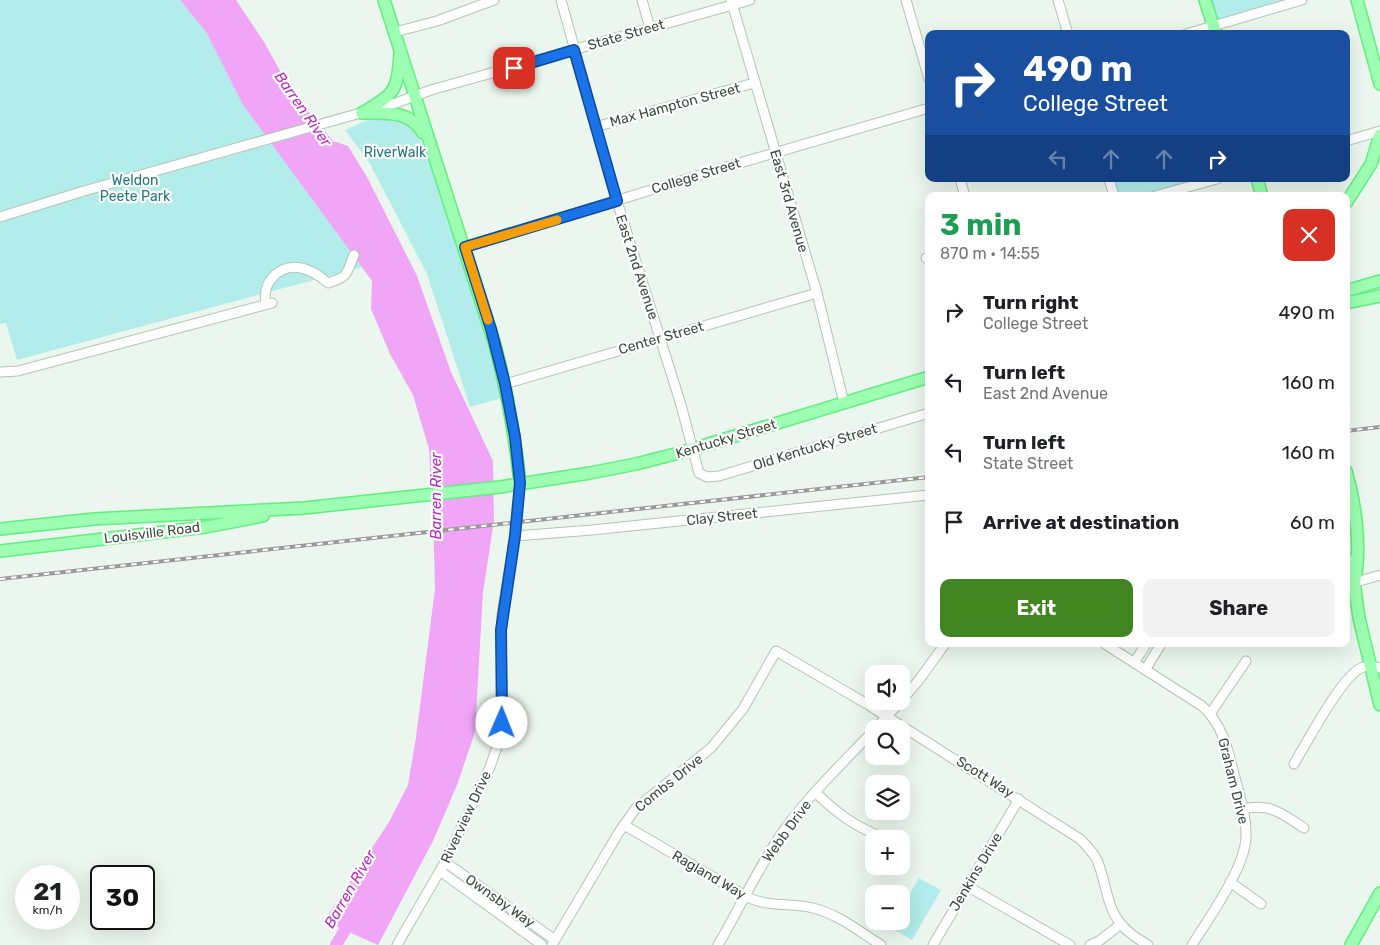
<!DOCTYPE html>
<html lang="en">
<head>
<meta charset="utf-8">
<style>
	:root { --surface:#fff; --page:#f2f2f2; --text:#202124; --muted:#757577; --accent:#408520 }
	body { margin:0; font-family:Rubik,sans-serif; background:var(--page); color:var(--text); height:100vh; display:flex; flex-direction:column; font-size:19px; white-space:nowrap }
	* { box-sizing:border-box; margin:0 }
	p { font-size:16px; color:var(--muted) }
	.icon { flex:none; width:28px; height:28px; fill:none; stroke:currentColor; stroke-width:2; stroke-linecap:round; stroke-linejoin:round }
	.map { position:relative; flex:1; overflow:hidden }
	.panel { position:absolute; left:925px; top:192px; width:425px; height:455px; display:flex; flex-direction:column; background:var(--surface); border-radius:10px; box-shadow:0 5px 20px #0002 }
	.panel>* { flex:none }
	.top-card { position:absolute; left:925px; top:30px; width:425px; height:152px; border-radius:10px; box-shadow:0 5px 20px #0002; background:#1a4fa0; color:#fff; overflow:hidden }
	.tools { position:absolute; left:865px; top:665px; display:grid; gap:10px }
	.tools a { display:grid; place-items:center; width:45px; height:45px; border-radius:10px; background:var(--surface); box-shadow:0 5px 20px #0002; font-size:25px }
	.speed { position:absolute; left:15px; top:865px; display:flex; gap:10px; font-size:25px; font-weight:700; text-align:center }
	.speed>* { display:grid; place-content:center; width:65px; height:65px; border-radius:50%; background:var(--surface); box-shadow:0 5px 20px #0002; line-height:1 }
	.speed small { font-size:12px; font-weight:400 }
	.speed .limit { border:2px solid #111; border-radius:8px; background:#fff; color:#111 }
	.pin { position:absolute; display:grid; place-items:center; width:42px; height:42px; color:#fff; margin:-21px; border-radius:10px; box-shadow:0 2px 8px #0006 }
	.me { position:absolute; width:55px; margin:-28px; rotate:1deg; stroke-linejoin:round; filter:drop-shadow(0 0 4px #0008) }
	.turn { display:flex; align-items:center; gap:18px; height:105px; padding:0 15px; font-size:22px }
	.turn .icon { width:65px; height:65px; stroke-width:2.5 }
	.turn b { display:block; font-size:35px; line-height:42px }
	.lanes { display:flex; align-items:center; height:48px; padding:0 15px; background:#0003; justify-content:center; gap:25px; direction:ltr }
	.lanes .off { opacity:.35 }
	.round { display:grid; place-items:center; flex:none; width:52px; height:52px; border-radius:10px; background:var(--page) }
	.summary { display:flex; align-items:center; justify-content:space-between; height:85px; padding:0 15px }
	h1 { font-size:30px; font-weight:700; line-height:38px; color:#1e9e55 }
	.primary-button { display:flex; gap:10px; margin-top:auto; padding:10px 15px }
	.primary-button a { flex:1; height:58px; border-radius:10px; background:var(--accent); color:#fff; font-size:20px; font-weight:700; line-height:58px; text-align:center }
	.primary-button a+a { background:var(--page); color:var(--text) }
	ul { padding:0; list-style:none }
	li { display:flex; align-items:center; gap:15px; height:70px; padding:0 15px }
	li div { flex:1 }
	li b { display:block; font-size:19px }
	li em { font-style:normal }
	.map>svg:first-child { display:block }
	.green { fill:#b2edeb }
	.water { fill:#f0a5f6 }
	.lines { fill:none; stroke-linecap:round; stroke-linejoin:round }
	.river { stroke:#f0a5f6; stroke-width:12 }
	.minor-casing { stroke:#b0c6b3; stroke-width:11 }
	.major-casing { stroke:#63ed80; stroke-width:14 }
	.minor { stroke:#fff; stroke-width:9 }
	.major { stroke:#9cffb2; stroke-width:11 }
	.rail-casing { stroke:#9a9a9a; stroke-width:4 }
	.rail { stroke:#fff; stroke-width:2; stroke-dasharray:5.5; stroke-linecap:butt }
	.route-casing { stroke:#114b97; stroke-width:12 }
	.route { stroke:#1a73e8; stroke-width:9 }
	.slow { stroke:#f59e0b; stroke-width:9 }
	.labels { text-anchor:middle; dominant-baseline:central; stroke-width:4.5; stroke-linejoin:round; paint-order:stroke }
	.street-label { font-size:14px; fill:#384c3a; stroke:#fff }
	.park-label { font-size:14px; fill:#257784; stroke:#fff }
	.water-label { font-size:15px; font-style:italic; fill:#b827c2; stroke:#fff }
</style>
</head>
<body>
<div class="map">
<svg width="1380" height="945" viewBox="0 0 1380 945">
	<rect width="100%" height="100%" fill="#ebf7ee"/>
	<g class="green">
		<polygon points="0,0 180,0 206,32 243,105 362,267 17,360 6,323 0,324"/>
		<polygon points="1206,0 1300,0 1213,26 1215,34 1185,34 1213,26"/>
		<polygon points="395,117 410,122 429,158 481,315 502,398 470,407 427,274 369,162 345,130 372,118"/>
		<polygon points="1109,179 1220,179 1174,191 1175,196 1114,196"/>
		<polygon points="919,878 941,890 912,940 891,928 894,921 901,921 901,909"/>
	</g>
	<polygon class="water" points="180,0 236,0 264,42 292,92 333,141 348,146 367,177 417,276 451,372 493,461 494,521 483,592 475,732 457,785 433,841 378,945 324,921 389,822 408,785 416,737 435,589 433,516 429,449 413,395 390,354 371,309 372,281 243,105 206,32"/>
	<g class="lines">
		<polyline class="river" points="336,945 353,917"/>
		<defs>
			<g id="minor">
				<polyline points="561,0 617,201 681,405 699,473 707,477 719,476 929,413"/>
				<polyline points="642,0 650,28"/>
				<polyline points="731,0 817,293 844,403"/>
				<polyline points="906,0 929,79"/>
				<polyline points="1058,0 1068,34"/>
				<polyline points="395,32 437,21 494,0"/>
				<polyline points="1186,34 1302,0"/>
				<polyline points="595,127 754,83"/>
				<polyline points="1346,141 1380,131"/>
				<polyline points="960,179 965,196"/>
				<polyline points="1109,179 1114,196"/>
				<polyline points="1155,196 1217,179"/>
				<polyline points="0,217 84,191 396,103 431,90 750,0"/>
				<polyline points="465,247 726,167 929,108"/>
				<polyline points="926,258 929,258"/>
				<path d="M 266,304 C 264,295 266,285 272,278 C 289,259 311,268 328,283 C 349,276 346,275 354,255"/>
				<polyline points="0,372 18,371 272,303"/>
				<polyline points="505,384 817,293"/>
				<polyline points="515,536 592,530 929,495"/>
				<polyline points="1346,585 1380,575"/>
				<path d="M 1105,644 L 1202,706 C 1221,723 1227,745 1233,770 C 1238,791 1247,814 1246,837 C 1245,868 1209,918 1192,945"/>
				<polyline points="1134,663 1146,644"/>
				<polyline points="1145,670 1161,644"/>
				<polyline points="901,701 919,680 945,644"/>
				<polyline points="1210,714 1246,661"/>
				<polyline points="875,729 901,701"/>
				<path d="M 1294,764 C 1306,744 1342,676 1361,668 C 1368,664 1373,666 1380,668"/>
				<path d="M 815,792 C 840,816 852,824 883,838"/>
				<path d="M 1242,809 C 1271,803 1281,813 1304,828"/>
				<path d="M 624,825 L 749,898 C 770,907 792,903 813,908 C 838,914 860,932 881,945"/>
				<polyline points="445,862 555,940"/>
				<polyline points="440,871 542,945"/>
				<polyline points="1230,882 1261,904"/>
				<polyline points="967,886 1070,945"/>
				<polyline points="397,945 445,862 490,767 500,738 503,707 501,645 502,614 515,536 520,483"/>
				<path d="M 552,945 L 619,832 L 636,808 L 711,748 L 743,709 L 776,651 L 867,704 L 1080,839 C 1086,845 1093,852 1097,860 C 1106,881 1106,905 1120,923 C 1128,933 1138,939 1148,945"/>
				<path d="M 718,945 C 741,906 760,863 787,826 C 812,792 844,762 874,730"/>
				<polyline points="933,945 1019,799"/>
				<polyline points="1090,945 1099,941 1121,924"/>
			</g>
			<g id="major">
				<path d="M 384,0 L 495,345 C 507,391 515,436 520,483"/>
				<polyline points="1205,0 1216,34"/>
				<polyline points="1357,0 1380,84"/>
				<path d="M 362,113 C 386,113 410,110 423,133"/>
				<path d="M 362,113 C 395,93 397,93 400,54"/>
				<polyline points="1257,179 1262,196"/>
				<polyline points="1346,203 1371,164 1380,135"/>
				<polyline points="1346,291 1380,281"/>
				<polyline points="1346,303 1380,296"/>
				<path d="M 1346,471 C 1356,504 1361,547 1355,580"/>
				<polyline points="0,529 94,519 304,508 500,487 590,473 636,464 679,453 929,377"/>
				<polyline points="0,551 206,527 263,516"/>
				<polyline points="1346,557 1354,582 1359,618 1380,705"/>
				<polyline points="1351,945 1380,893"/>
			</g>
		</defs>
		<use href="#minor" class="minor-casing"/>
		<use href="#major" class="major-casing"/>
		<use href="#minor" class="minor"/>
		<use href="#major" class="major"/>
		<defs>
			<g id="rail">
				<polyline points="1346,431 1380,427"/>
				<polyline points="0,579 929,477"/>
			</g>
		</defs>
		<use href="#rail" class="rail-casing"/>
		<use href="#rail" class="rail"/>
	</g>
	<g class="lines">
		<defs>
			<polyline id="route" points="502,723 501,630 515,536 520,483 515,437 505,384 491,329 465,247 617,201 574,50 514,68"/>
		</defs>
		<use href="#route" class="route-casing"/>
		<use href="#route" class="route"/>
		<polyline class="slow" points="488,320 465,247 557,220"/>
	</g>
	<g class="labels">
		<g class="street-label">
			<text transform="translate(626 35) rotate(-16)">State Street</text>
			<text transform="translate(675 105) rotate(-15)">Max Hampton Street</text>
			<text transform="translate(696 176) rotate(-17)">College Street</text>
			<text transform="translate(789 201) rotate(74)">East 3rd Avenue</text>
			<text transform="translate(637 267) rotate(72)">East 2nd Avenue</text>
			<text transform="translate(661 338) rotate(-16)">Center Street</text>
			<text transform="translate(726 439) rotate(-17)">Kentucky Street</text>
			<text transform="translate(815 447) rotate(-17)">Old Kentucky Street</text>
			<text transform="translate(722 517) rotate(-6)">Clay Street</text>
			<text transform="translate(152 533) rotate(-7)">Louisville Road</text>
			<text transform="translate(985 777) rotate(32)">Scott Way</text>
			<text transform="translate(1233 781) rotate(76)">Graham Drive</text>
			<text transform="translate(669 783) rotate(-39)">Combs Drive</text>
			<text transform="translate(466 817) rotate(-65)">Riverview Drive</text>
			<text transform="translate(787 831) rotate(-54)">Webb Drive</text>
			<text transform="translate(976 872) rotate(-59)">Jenkins Drive</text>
			<text transform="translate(709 875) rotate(30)">Ragland Way</text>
			<text transform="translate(500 901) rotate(35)">Ownsby Way</text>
		</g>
		<g class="park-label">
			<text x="395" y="152">RiverWalk</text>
			<text x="135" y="180">Weldon<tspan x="135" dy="16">Peete Park</tspan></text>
		</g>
		<g class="water-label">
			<text transform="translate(303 109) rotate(55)">Barren River</text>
			<text transform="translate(436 496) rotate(-90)">Barren River</text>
			<text transform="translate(350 889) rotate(-60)">Barren River</text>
		</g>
	</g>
</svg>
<div class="tools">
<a><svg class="icon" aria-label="sound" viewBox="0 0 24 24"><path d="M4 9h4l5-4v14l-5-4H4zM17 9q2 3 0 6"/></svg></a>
<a><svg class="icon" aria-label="search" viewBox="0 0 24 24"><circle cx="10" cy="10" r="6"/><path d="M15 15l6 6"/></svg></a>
<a><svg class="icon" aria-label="layers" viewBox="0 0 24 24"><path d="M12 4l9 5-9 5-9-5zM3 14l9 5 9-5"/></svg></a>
<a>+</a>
<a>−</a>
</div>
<div class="speed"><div>21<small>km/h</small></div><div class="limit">30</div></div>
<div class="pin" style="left:514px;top:68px;background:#d93025"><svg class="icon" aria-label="arrive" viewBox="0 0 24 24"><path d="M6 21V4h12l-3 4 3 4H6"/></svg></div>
<svg class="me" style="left:502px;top:723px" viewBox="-20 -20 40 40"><circle r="19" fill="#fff"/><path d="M0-13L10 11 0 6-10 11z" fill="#1a73e8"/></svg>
<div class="top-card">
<div class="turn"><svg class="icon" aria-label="right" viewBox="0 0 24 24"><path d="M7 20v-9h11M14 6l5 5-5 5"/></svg><div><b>490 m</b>College Street</div></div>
<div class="lanes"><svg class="icon off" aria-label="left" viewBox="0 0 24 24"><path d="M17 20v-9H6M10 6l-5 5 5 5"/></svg><svg class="icon off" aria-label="ahead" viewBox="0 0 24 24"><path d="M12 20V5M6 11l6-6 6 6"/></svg><svg class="icon off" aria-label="ahead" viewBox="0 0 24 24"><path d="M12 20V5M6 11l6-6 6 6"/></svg><svg class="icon" aria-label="right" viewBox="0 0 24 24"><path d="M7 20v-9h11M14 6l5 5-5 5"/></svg></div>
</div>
<section class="panel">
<div class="summary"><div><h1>3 min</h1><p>870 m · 14:55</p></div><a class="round" style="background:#d93025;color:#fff"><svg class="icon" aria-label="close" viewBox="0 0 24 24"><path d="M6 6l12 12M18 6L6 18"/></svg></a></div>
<ul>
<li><svg class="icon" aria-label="right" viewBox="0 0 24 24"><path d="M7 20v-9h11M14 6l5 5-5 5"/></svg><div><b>Turn right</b><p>College Street</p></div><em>490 m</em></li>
<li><svg class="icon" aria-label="left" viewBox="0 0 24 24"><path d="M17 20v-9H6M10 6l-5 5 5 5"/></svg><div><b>Turn left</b><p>East 2nd Avenue</p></div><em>160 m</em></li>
<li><svg class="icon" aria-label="left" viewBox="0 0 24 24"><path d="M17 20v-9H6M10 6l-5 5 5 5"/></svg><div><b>Turn left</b><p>State Street</p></div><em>160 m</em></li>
<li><svg class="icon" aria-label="arrive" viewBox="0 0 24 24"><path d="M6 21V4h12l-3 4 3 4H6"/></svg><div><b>Arrive at destination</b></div><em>60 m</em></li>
</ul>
<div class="primary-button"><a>Exit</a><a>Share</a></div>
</section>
</div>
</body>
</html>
